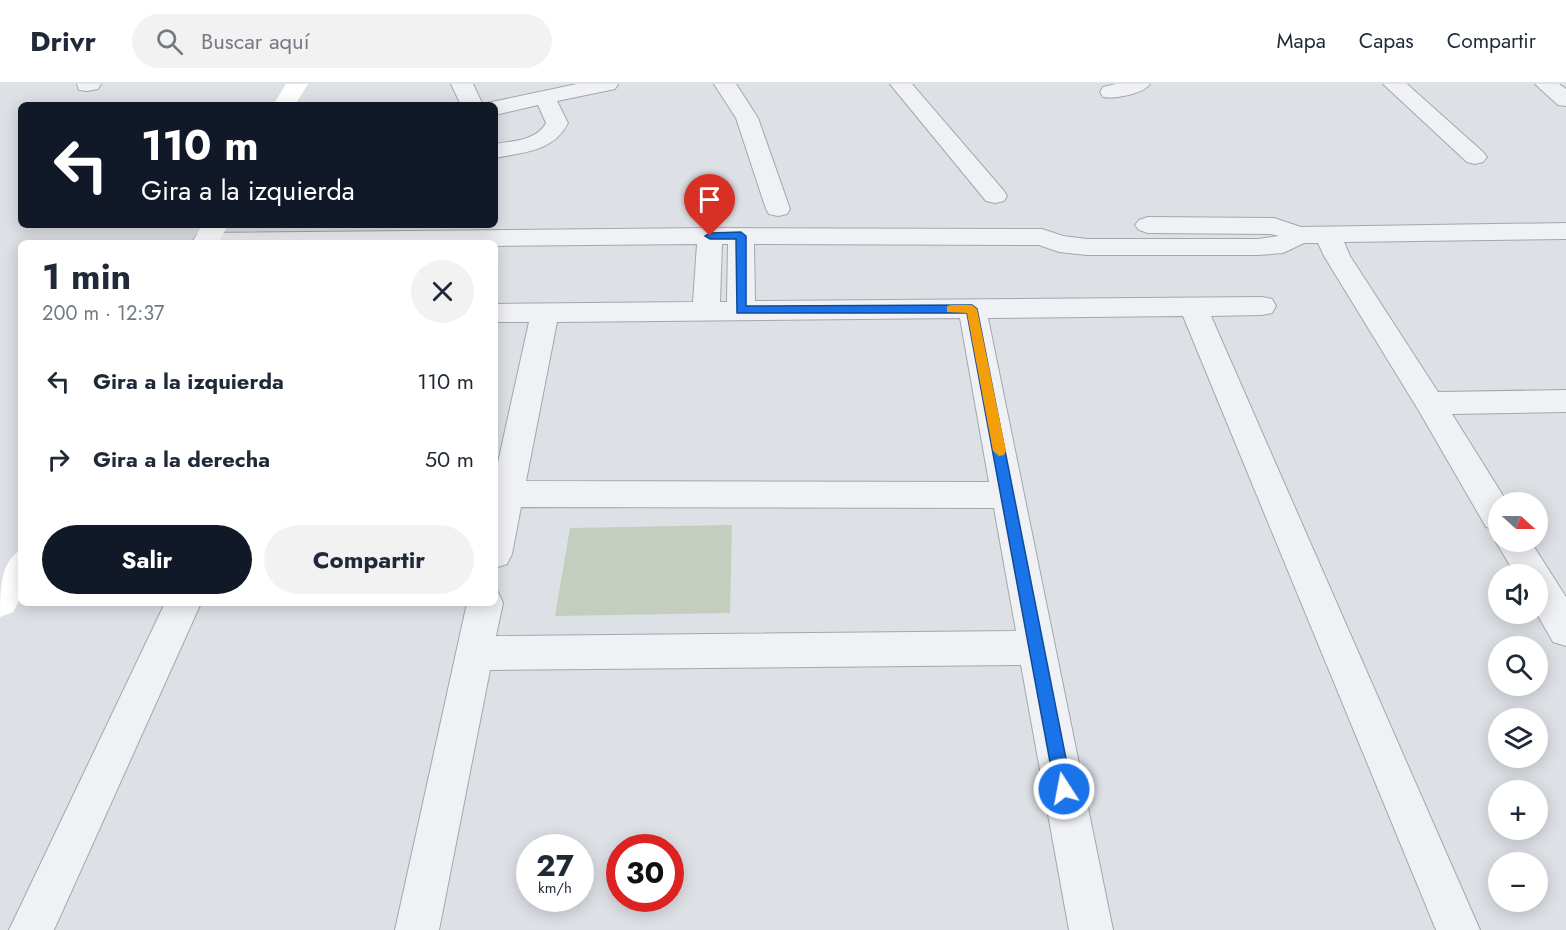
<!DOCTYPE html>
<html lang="es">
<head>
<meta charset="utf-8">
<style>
	:root { --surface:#fff; --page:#f2f2f3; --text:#1f2937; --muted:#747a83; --line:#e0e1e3; --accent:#111827 }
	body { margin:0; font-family:Jost,sans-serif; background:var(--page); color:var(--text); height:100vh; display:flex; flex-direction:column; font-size:22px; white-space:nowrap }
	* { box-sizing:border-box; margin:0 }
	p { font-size:20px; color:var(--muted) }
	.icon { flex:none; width:33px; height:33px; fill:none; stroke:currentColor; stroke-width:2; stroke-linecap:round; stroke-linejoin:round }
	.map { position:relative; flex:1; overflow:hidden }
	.panel { position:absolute; left:18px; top:156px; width:480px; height:366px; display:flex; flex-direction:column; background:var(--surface); border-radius:9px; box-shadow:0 3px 15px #0003 }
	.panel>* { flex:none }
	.hud { position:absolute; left:18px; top:18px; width:480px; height:126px; border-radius:9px; box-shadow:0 3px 15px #0003; background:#111827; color:#fff; overflow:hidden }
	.needle { width:39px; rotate:111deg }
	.tools { position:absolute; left:1488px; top:408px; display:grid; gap:12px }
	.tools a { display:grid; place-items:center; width:60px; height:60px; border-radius:50%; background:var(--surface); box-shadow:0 3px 15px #0003; font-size:30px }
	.speed { position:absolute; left:516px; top:750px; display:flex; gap:12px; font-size:30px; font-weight:700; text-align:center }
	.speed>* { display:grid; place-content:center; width:78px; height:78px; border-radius:50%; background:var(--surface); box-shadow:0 3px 15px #0003; line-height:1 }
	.speed small { font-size:15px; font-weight:400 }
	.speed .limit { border:9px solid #d22; background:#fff; color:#111 }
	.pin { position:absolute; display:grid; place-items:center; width:51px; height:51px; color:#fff; margin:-62px -26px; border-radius:50% 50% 50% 0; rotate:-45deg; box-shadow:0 0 6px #0007 }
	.pin .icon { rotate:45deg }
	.me { position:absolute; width:66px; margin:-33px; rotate:349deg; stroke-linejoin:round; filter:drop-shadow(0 0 4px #0008) }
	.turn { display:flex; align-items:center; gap:21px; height:126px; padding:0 24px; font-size:27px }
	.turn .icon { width:78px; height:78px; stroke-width:2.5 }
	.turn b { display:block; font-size:42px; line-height:51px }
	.round { display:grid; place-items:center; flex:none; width:63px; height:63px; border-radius:32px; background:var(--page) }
	.summary { display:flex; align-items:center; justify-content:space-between; height:102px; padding:0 24px }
	h1 { font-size:36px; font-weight:700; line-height:45px }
	.action { display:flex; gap:12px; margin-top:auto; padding:12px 24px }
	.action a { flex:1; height:69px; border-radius:36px; background:var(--accent); color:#fff; font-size:24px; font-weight:700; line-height:69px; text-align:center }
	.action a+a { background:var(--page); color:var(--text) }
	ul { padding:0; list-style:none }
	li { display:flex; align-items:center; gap:18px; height:78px; padding:0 24px }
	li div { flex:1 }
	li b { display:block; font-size:22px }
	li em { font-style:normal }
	header { display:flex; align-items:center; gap:36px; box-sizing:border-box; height:84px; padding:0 30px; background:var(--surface); border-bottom:2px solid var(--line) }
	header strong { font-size:28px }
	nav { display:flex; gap:33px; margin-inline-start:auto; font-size:21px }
	.search { width:420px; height:54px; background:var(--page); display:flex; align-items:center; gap:15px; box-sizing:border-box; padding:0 21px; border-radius:33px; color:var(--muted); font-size:22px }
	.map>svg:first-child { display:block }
	.green { fill:#c3cebf }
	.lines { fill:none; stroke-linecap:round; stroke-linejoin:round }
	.street-casing { stroke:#a3a7ae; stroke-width:2 }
	.street { fill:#eff1f4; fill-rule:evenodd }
	.secondary { fill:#fff; fill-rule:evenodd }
	.route { fill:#1a73e8; stroke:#114b97; stroke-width:1.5 }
	.slow { fill:#f59e0b }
</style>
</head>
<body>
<header>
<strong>Drivr</strong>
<div class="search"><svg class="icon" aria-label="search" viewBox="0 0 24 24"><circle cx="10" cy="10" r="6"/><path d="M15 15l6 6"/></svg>Buscar aquí</div>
<nav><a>Mapa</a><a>Capas</a><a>Compartir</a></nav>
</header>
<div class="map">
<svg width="1566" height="846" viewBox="0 0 1566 846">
	<rect width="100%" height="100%" fill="#dde0e5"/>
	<polygon class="green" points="732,441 730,529 555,532 570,444"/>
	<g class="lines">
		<defs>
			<g id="street">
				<polygon points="77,0 101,0 98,5 87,7 79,6"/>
				<polygon points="451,0 473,0 483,21 461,21"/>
				<path d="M 577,0 L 618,0 L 615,5 L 557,17 L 568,39 C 553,68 524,68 495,74 L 495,60 C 513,57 536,57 546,39 L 538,21 L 495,31 L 495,21 L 486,21 L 487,19 Z"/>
				<polygon points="714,0 736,0 758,34 790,125 787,130 778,132 769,130 766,125 736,34"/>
				<polygon points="890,0 912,0 1004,107 1007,112 1004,117 995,119 986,117"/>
				<path d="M 1116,0 L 1150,0 C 1143,10 1115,15 1103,13 L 1100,8 L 1103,3 Z"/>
				<polygon points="1383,0 1407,0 1483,68 1487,73 1483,78 1475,80 1467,78"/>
				<polygon points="1535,0 1559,0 1566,5 1566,22 1558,21"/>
				<path d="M 1148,133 L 1274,134 L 1301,143 L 1566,139 L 1566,155 L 1344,158 L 1350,172 L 1438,308 L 1566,306 L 1566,328 L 1452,330 L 1507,418 L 1498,418 L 1498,446 L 1486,443 L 1419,327 L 1324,172 L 1318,159 L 1304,159 L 1283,169 L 1258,171 L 1087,171 L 1059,168 L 1039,161 L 754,160 L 755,217 L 1262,213 L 1272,215 L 1276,222 L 1272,229 L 1262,231 L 1211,232 L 1480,846 L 1436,846 L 1183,232 L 988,234 L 1113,846 L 1069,846 L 1021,581 L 490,586 L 439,846 L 395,846 L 467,519 L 495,519 L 495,507 L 498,508 L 503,519 L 496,552 L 1016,547 L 994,424 L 521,423 L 512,470 L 507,480 L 495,484 L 495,392 L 529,238 L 495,238 L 495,220 L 693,218 L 697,160 L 495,162 L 495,159 L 195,159 L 193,157 L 197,151 L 206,149 L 710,144 L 1042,145 L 1063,152 L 1087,155 L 1258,155 L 1279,152 L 1271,150 L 1148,149 L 1139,146 L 1135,141 L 1139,136 ZM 722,160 L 728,160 L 727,218 L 720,218 ZM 960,234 L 989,398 L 526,397 L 557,238 Z"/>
				<polygon points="1498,453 1498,458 1531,458 1566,513 1566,562 1553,558 1537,530 1538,490 1515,490 1496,458"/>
				<polygon points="165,519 201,519 54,846 9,846"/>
			</g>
		</defs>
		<use href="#street" class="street-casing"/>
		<use href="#street" class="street"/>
		<g class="secondary">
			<polygon points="286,0 308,0 295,21 273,21"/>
			<polygon points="202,141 228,141 218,159 192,159"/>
			<path d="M 21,466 L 21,513 L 13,528 L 0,533 C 0,507 0,477 21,466 Z"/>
		</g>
	</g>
	<polygon class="route" points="741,148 746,152 746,222 972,221 977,225 1072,705 1070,711 1064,713 1058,711 1055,705 967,229 737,229 736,155 710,155 705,152 710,149"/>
	<polygon class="slow" points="951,221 972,221 977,225 1006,367 1004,371 999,372 993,367 967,229 947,228 947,222"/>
</svg>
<div class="tools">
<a><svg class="needle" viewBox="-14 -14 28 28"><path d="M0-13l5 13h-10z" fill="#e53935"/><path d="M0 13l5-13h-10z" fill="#747a83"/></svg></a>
<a><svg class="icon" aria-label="sound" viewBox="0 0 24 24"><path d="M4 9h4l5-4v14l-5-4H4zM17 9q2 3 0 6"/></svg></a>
<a><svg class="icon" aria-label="search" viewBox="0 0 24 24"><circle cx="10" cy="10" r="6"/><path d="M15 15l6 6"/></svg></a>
<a><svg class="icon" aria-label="layers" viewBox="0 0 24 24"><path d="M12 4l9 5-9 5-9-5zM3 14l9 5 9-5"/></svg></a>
<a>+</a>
<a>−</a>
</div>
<div class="speed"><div>27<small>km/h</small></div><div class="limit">30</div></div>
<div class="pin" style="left:710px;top:152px;background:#d93025"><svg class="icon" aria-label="arrive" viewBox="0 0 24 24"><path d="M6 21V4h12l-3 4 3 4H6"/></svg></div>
<svg class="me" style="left:1064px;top:705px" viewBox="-20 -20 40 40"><circle r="17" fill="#1a73e8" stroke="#fff" stroke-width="3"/><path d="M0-11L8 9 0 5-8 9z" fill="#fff"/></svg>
<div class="hud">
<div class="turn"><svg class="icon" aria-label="left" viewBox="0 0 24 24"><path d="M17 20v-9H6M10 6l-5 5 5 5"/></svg><div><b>110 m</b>Gira a la izquierda</div></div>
</div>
<section class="panel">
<div class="summary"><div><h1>1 min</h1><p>200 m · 12:37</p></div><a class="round"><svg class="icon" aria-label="close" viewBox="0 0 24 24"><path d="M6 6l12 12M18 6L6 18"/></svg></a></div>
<ul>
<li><svg class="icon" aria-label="left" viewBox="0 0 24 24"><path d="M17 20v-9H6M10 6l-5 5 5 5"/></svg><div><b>Gira a la izquierda</b></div><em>110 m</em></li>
<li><svg class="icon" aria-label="right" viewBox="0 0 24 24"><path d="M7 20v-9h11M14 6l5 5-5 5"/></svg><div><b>Gira a la derecha</b></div><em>50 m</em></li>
</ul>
<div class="action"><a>Salir</a><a>Compartir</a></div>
</section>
</div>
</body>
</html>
